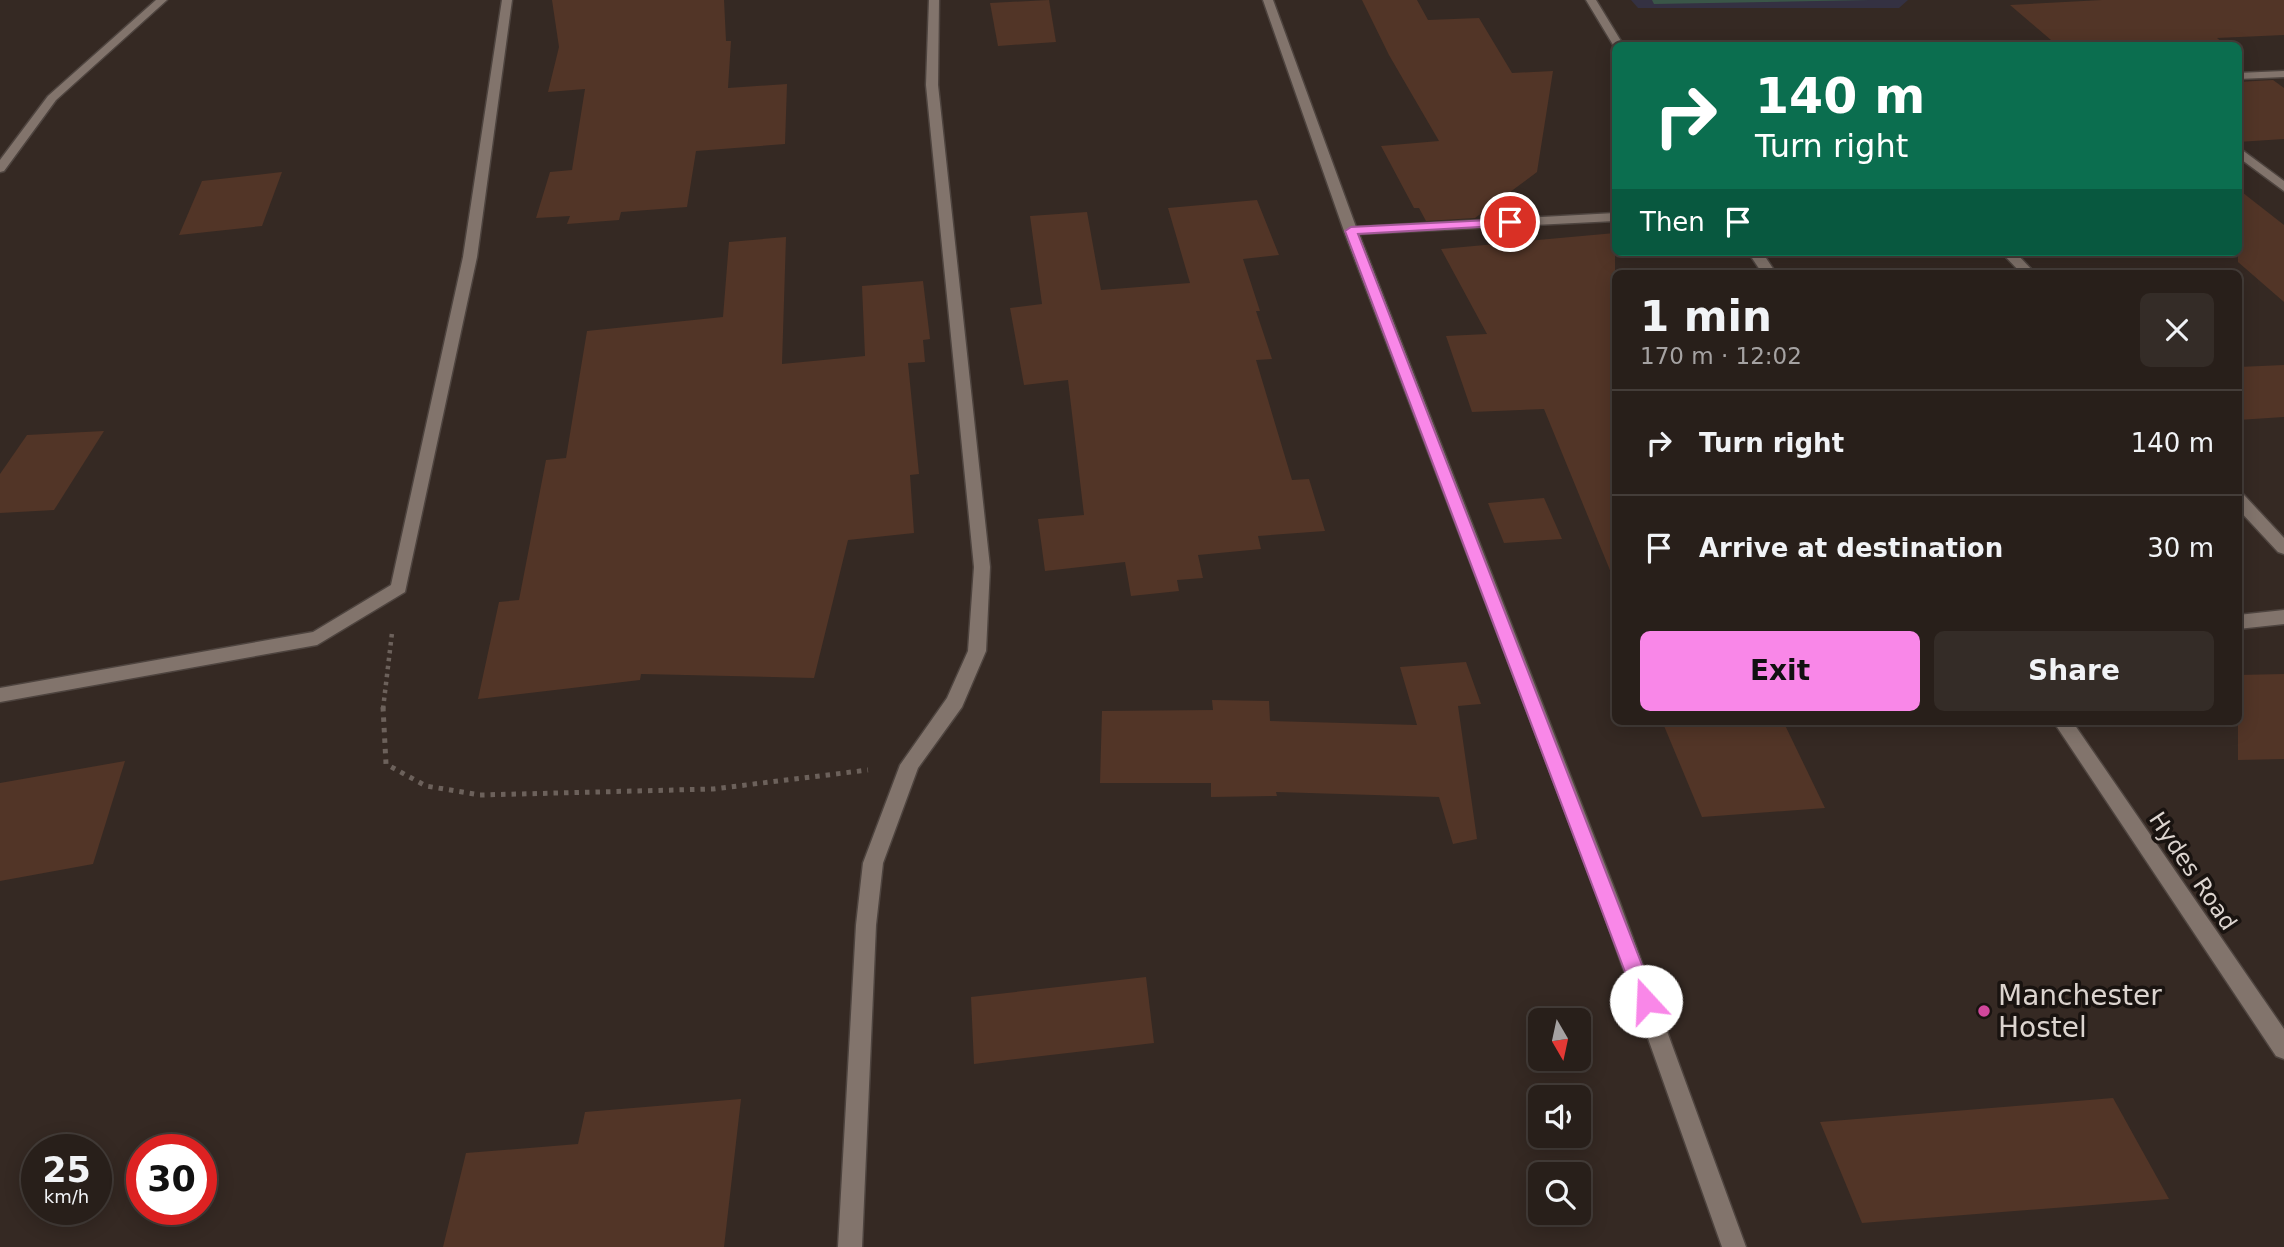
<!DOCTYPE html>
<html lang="en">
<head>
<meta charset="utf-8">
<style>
	:root { --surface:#281f1a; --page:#342c27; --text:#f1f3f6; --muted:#a5a2a2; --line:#443d39; --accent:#f987e8 }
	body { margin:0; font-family:"DejaVu Sans",sans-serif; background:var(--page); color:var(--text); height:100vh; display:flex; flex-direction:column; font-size:26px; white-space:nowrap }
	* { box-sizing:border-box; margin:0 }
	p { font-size:23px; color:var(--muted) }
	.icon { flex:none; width:38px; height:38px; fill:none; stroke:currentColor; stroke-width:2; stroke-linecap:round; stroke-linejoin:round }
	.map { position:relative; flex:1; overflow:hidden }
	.sheet { position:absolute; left:1612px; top:270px; width:630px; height:455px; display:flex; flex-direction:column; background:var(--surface); border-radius:10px; box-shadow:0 4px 18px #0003,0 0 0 2px var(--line) }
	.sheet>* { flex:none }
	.hud { position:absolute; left:1612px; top:42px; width:630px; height:214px; border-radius:10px; box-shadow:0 4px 18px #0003,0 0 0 2px var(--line); background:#0b6e4f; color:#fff; overflow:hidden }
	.needle { width:46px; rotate:171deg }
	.fabs { position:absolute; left:1528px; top:1008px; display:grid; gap:14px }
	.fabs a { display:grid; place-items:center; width:63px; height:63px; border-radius:10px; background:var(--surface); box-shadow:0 4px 18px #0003,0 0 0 2px var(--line); font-size:35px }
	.speed { position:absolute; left:21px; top:1134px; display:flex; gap:14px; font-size:35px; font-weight:700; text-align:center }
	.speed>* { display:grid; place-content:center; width:91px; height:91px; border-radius:50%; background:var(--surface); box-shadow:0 4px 18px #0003,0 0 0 2px var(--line); line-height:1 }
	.speed small { font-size:18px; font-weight:400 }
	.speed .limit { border:10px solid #d22; background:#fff; color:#111 }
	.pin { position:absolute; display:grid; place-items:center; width:60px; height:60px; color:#fff; margin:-30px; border:4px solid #fff; border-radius:50%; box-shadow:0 2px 7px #0007 }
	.me { position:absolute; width:77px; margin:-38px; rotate:340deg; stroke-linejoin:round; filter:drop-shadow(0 0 5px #0008) }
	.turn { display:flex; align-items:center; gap:24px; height:147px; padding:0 28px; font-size:32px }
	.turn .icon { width:91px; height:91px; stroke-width:2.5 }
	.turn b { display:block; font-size:49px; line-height:60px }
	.then { display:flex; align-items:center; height:66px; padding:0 28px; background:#0003; gap:14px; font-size:26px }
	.round { display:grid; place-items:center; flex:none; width:74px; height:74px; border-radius:10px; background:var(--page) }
	.summary { display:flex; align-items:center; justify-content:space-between; height:119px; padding:0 28px }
	h1 { font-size:42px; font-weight:700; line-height:52px }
	.button { display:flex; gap:14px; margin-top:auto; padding:14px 28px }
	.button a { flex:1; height:80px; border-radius:10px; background:var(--accent); color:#111; font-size:28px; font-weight:700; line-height:80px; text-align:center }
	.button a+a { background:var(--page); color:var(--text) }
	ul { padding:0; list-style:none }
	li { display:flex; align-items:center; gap:21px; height:105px; padding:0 28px; border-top:2px solid var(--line) }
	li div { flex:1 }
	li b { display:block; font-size:26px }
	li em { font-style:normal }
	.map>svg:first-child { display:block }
	.education { fill:#343142 }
	.green { fill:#3a5648 }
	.building { fill:#523527 }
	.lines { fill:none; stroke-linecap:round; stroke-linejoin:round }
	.minor-casing { stroke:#4e443f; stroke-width:3 }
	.path-far1 { stroke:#6c615b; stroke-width:4.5; stroke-dasharray:3.5 4.5; stroke-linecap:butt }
	.path { stroke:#6c615b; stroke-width:5; stroke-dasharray:4.5 6; stroke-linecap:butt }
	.minor { fill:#82746c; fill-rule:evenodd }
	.route { fill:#f987e8; stroke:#a25897; stroke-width:2 }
	.hotel-dot { fill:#d1479c; stroke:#191310; stroke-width:2.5 }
	.labels { text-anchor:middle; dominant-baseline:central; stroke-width:7; stroke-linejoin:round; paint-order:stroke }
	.street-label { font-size:23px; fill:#dcd4cf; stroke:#191310 }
	.near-poi-label { font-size:28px; fill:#dcd4cf; stroke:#191310; text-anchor:start }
</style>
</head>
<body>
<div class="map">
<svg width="2284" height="1247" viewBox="0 0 2284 1247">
	<rect width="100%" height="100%" fill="#352923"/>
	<polygon class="education" points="1631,0 1908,0 1899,8 1638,8"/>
	<polygon class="green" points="1652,0 1870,0 1654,4"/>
	<g class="building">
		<polygon points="552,0 724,0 726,41 731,41 728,88 787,84 785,144 696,151 687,207 621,212 619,220 567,224 570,216 536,218 550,172 572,170 585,89 548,92 559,47"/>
		<polygon points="1049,0 1056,42 998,46 990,3"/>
		<polygon points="1362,0 1417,0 1428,20 1479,18 1512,73 1553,71 1537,172 1475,218 1426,221 1419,208 1414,208 1381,146 1439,141 1389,55"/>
		<polygon points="2102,0 2284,0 2284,35 2217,38 2227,46 2058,46 2010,5"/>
		<polygon points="2273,80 2284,88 2284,139 2238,142 2238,82"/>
		<polygon points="282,172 262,226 179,235 202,181"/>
		<polygon points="2238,189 2284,225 2284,302 2238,262"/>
		<polygon points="1257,200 1279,255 1243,259 1260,311 1256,311 1272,359 1256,360 1292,480 1309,479 1325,531 1258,536 1261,549 1198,555 1203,578 1177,580 1179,591 1131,596 1125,562 1045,571 1038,519 1084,515 1068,380 1024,385 1010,308 1042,304 1030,216 1087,212 1101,290 1190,283 1168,208"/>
		<polygon points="1615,233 1615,580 1614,580 1544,409 1472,412 1446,336 1487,334 1441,249"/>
		<polygon points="786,237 782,364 865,356 862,286 923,281 930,339 923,340 925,362 908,363 919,474 910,475 914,533 848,540 814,678 641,674 640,680 478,699 499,602 519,600 546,460 566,458 587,331 723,317 729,242"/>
		<polygon points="2284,365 2284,417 2238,420 2238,367"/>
		<polygon points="104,431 54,510 0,513 0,474 27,435"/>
		<polygon points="1544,498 1562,539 1504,543 1488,503"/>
		<polygon points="1466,662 1481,704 1458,706 1477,839 1453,844 1439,797 1276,792 1277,796 1211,797 1211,783 1100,783 1102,711 1213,710 1212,700 1269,701 1270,721 1417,725 1400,667"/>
		<polygon points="2284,674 2284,759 2238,760 2238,675"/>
		<polygon points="1662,721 1783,721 1825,808 1702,817"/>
		<polygon points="125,761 93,864 0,881 0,783"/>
		<polygon points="1146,977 1154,1043 974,1064 971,997"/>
		<polygon points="2113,1098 2169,1199 1862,1223 1820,1122"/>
		<polygon points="741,1099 724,1247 443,1247 466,1153 578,1144 585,1112"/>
	</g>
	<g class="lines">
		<defs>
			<g id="minor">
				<polygon points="156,0 167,0 56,100 4,171 0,172 0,160 48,96"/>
				<polygon points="502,0 512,0 477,257 405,592 317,645 0,702 0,688 313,632 391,585 463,257"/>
				<polygon points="929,0 939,0 938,85 990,567 986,651 962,707 918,768 883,863 876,925 862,1247 838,1247 856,925 863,863 900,765 947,698 968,651 974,567 926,85"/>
				<polygon points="1263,0 1273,0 1356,227 1615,213 1615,221 1359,234 1620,903 1746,1247 1722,1247 1600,903 1344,231"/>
				<polygon points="1586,0 1596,0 1624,46 1615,46 1615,48"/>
				<polygon points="2284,71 2284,77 2238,79 2238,73"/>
				<polygon points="2238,147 2284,181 2284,191 2238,157"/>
				<polygon points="1748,252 1762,252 1776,273 1762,273"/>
				<polygon points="2001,252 2015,252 2035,273 2021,273"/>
				<polygon points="2238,493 2244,495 2284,538 2284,554 2278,552 2238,509"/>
				<polygon points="2284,610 2284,624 2238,629 2238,615"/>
				<polygon points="2053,721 2072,721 2284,1029 2284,1059 2276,1056"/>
			</g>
		</defs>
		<use href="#minor" class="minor-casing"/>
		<polyline class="path-far1" points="383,709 392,633"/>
		<polyline class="path" points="383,707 386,764 426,786 480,795 713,789 868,770"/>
		<use href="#minor" class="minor"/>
	</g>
	<polygon class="route" points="1510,219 1516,222 1514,225 1358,234 1656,1001 1653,1008 1646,1011 1639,1008 1636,1001 1345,231 1351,227"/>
	<circle class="hotel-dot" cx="1984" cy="1011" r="7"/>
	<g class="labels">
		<g class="street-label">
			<text transform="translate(2193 871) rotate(56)">Hydes Road</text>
		</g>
		<g class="near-poi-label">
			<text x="1998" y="995">Manchester<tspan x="1998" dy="32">Hostel</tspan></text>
		</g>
	</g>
</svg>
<div class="fabs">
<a><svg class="needle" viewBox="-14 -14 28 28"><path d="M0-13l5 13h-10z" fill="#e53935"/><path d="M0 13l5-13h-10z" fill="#a5a2a2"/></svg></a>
<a><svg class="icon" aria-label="sound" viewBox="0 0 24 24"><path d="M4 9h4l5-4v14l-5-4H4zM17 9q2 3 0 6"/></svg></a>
<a><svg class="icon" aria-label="search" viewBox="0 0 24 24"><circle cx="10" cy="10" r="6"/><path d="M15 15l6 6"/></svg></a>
</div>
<div class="speed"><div>25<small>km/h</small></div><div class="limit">30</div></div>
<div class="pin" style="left:1510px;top:222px;background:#d93025"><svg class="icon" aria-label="arrive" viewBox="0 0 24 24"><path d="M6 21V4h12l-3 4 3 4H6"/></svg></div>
<svg class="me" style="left:1646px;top:1001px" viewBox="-20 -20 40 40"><circle r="19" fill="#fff"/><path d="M0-13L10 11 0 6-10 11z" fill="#f987e8"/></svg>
<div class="hud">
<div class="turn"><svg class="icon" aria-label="right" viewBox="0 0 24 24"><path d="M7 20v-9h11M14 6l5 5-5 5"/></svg><div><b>140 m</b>Turn right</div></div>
<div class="then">Then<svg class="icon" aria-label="arrive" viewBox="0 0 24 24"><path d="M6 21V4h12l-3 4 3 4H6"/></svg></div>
</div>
<section class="sheet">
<div class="summary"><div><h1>1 min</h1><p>170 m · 12:02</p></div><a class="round"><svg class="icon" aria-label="close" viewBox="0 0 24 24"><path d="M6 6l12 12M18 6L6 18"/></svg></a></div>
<ul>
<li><svg class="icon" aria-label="right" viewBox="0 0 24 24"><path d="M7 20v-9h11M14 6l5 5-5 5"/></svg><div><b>Turn right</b></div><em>140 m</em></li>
<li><svg class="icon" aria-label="arrive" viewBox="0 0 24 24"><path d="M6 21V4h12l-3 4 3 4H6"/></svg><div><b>Arrive at destination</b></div><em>30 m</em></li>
</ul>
<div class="button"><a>Exit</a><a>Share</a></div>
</section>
</div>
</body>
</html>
